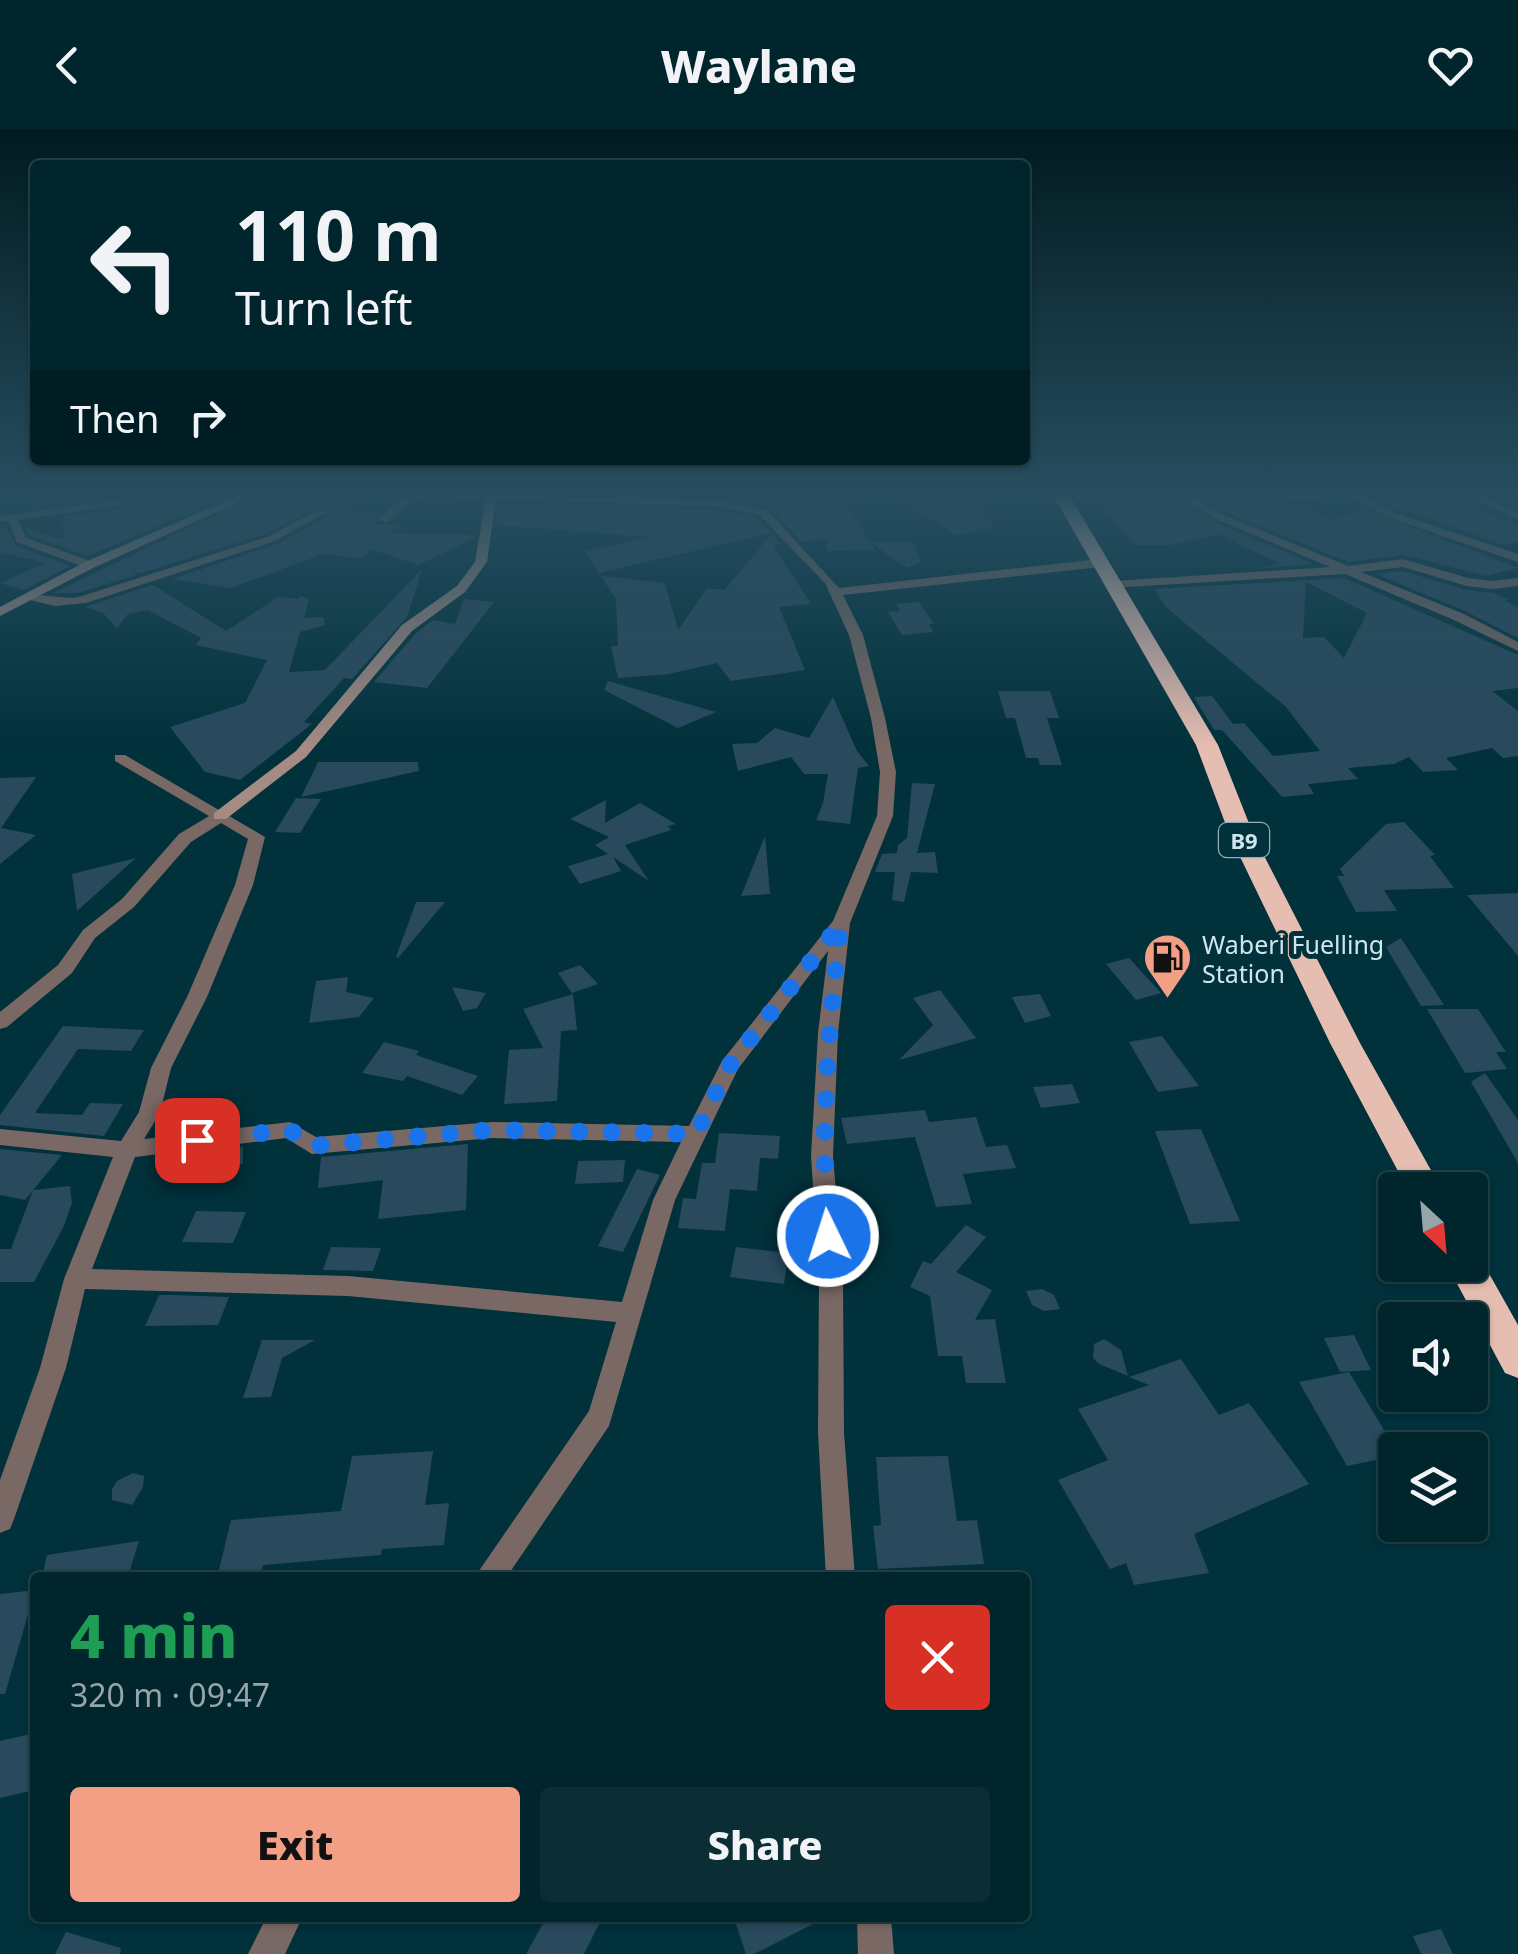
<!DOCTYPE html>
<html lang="en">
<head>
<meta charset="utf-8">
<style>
	:root { --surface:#01252c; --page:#0b2d34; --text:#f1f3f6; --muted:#96a5a9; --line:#234248; --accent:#f39f85 }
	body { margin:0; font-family:"Noto Sans",sans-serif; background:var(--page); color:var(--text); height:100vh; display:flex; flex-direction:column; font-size:38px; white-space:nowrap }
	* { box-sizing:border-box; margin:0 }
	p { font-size:32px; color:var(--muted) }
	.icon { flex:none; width:55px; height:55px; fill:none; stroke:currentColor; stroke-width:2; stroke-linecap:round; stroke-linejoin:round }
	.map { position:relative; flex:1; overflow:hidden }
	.details { position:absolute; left:30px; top:1442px; width:1000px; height:350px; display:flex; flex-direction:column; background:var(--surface); border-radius:10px; box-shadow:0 2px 8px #0004,0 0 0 2px var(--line) }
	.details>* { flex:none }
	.hud { position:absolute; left:30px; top:30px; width:1000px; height:305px; border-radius:10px; box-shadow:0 2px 8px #0004,0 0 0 2px var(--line); background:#01252c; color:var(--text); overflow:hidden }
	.needle { width:65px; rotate:154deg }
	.fabs { position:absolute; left:1378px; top:1042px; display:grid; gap:20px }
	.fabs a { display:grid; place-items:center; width:110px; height:110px; border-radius:10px; background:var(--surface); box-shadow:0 2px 8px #0004,0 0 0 2px var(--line); font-size:50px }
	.pin { position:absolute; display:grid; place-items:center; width:85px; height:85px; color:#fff; margin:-42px; border-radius:20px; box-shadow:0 5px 15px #0006 }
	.me { position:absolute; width:110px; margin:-55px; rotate:356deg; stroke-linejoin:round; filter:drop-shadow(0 0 8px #0008) }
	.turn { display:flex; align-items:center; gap:35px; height:210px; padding:0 40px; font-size:45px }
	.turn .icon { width:130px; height:130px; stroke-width:2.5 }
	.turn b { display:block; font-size:70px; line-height:85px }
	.then { display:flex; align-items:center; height:95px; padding:0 40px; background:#0003; gap:20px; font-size:38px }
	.round { display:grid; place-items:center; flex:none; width:105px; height:105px; border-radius:10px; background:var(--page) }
	.headline { display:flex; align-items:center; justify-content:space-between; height:170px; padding:0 40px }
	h1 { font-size:60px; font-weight:800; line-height:75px; color:#1e9e55 }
	.primary-button { display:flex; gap:20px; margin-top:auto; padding:20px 40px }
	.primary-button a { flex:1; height:115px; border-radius:10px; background:var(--accent); color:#111; font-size:40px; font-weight:800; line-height:115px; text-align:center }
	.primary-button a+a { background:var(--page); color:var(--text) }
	header { display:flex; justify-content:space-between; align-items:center; height:130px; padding:0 40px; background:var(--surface); font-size:45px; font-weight:800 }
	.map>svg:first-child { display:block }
	.building { fill:#29495d; fill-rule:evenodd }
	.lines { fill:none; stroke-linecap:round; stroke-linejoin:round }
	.street { fill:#796863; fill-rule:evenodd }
	.secondary { fill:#a58b83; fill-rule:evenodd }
	.highway { fill:#e6bdb1; fill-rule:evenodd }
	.route { stroke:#1a73e8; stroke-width:18; stroke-dasharray:0 32.4 }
	.labels { text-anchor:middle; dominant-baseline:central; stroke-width:10; stroke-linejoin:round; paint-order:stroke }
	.shield { fill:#01313b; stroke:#92b0b8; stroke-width:2.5 }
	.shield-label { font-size:22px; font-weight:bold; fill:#d0e6ed }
	.poi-label { font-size:25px; fill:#d0e6ed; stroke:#01313b; text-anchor:start }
</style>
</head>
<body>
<header><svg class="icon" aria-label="back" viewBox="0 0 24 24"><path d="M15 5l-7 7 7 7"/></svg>Waylane<svg class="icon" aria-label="heart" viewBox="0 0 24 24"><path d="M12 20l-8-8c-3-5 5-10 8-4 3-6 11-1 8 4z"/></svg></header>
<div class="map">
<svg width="1518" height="1824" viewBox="0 0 1518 1824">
	<rect width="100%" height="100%" fill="#01313b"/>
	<g class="building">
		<polygon points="58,363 236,363 88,426 29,405 25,398 65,410 62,387 122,379 124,369 116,366 60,374"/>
		<polygon points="262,363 294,363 377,385 373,390 376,394 400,395 389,403 476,405 475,408 418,435 371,419 361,428 323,424 231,458 172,449 277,414 332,383 319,376 266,404 141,443 133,442 137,445 78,463 53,463"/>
		<polygon points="762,363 838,363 871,413 914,412 921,432 907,438 871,413 875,420 826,421 828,408 801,412 769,377 793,377"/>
		<polygon points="889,363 970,363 991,384 982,385 996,398 956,405"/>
		<polygon points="1090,363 1118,366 1169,363 1215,392 1314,434 1262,438 1279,433 1218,404 1171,415 1136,415"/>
		<polygon points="1193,363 1261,363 1280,375 1307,374 1328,390 1367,380 1518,438 1486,446 1404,425 1348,432 1226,382"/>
		<polygon points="1442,363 1456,363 1479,376 1474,377 1518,395 1518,412 1504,415 1389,375"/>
		<polygon points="499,374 717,380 757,388 771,403 599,443 585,421 650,407 496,395"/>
		<polygon points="6,395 16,416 70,436 24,460 0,453 45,433 0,422 0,396"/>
		<polygon points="772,404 782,414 773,415 811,474 779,477 805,540 731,551 717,533 669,544 618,548 611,516 618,516 616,469 601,446 665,453 678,500 707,458 724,460"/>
		<polygon points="422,439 407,487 352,549 344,548 304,592 312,594 240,650 205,642 170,597 245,573 267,530 196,515 201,508 148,480 128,484 117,498 103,483 85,477 153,455 226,501 278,467 299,469 300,466 309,469 304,488 323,487 325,495 300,502 289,542 325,540"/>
		<polygon points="1403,441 1466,460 1494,463 1508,470 1505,471 1518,477 1518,508 1465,481 1376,444"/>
		<path d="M 1344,448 L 1518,525 L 1518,558 L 1492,561 L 1518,581 L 1518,626 L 1503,628 L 1492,618 L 1446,628 L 1458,640 L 1423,642 L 1409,627 L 1394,634 L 1348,638 L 1358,649 L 1308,654 L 1314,664 L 1282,667 L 1222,600 L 1214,600 L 1194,567 L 1212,566 L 1233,594 L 1244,593 L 1273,626 L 1320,621 L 1285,576 L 1168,479 L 1154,459 ZM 1306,452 L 1367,483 L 1344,528 L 1324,507 L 1303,508 Z"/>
		<polygon points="464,469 494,472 427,558 374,552 415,504 433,490 455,494"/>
		<polygon points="919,472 934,494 929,494 933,502 902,505 888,482 900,481 896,474"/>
		<polygon points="608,551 716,582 678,598 604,560"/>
		<polygon points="998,561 1050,561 1059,588 1047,588 1062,635 1040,635 1038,628 1026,628 1015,588 1006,588"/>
		<polygon points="833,567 857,621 869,636 858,638 850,694 816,690 823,673 828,644 804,644 791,627 738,641 732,614 757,613 775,598 809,608"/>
		<polygon points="318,632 418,632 419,641 301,667"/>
		<polygon points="36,647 1,698 36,705 0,734 0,648"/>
		<polygon points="912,653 935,654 917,723 935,722 938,743 911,742 904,772 892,770 895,742 875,742 882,724 897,723 898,715 907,708"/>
		<polygon points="296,668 321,669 300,703 275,702"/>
		<polygon points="606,670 605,693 640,673 676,694 668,696 671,700 625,715 649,751 613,727 621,741 580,754 568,736 608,724 595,715 609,707 570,689"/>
		<polygon points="1404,692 1435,725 1430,726 1454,758 1384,760 1397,781 1356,782 1337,746 1344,746 1340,739 1386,694"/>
		<polygon points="765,706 770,764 741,766"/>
		<polygon points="136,728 77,781 72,744"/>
		<polygon points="1518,763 1518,826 1467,765"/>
		<polygon points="416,772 445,772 398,828 396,827"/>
		<polygon points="1401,808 1444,875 1421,876 1386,817"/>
		<polygon points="1129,828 1161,863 1136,870 1106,834"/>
		<polygon points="580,835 598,854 572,863 558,843"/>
		<polygon points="348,847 346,862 374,868 359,887 309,893 316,851"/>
		<polygon points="452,857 486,863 477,878 463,881"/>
		<polygon points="940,860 976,908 899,930 933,895 913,868"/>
		<polygon points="573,864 577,900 561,901 557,971 504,974 509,920 543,918 523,879"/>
		<polygon points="1040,864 1051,886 1025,893 1012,867"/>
		<polygon points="1427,879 1478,879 1506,922 1496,922 1507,939 1465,943"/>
		<polygon points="63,896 144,900 131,921 78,919 35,983 82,985 90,973 123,974 104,1006 0,995 0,985"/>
		<polygon points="1162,906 1199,956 1158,962 1129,912"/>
		<polygon points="384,912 419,921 416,925 478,946 462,965 407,946 403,951 362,943"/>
		<polygon points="1485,943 1518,990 1518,1033 1471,952"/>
		<polygon points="1072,954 1080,973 1041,978 1033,957"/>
		<polygon points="925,980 929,992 976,987 986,1017 1007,1015 1016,1038 963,1044 972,1074 936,1077 915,1007 847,1014 841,988"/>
		<polygon points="1201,999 1240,1091 1190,1094 1155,1001"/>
		<polygon points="719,1003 780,1006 778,1029 760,1028 757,1061 730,1059 725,1101 678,1098 683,1068 696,1069 702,1033 715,1033"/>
		<polygon points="468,1014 466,1080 378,1089 383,1050 318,1058 321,1027"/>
		<polygon points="243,1017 243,1034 193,1045 193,1023"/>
		<polygon points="0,1019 62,1025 25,1070 0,1065"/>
		<polygon points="625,1030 623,1052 575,1054 578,1031"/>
		<polygon points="637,1039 660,1045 623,1122 598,1116"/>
		<polygon points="70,1056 72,1073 63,1098 34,1152 0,1152 0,1119 11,1119 33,1060"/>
		<polygon points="196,1081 246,1082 233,1113 182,1112"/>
		<polygon points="966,1095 986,1107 956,1142 992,1160 975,1190 995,1189 1006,1253 966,1253 962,1226 938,1226 930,1166 910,1157 923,1131 931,1134"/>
		<polygon points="331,1117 381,1118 373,1141 323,1140"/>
		<polygon points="736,1117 789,1123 784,1154 730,1147"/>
		<polygon points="1042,1159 1054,1165 1060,1179 1044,1181 1032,1175 1026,1161"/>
		<polygon points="159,1165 173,1165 229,1167 218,1195 145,1196"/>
		<polygon points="1354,1205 1371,1240 1340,1242 1324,1208"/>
		<polygon points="1104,1209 1121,1220 1128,1246 1099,1234 1093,1228 1094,1214"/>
		<polygon points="262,1210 315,1210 282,1228 271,1267 243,1268"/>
		<polygon points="1181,1229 1219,1285 1249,1273 1309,1354 1194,1404 1209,1443 1134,1455 1126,1433 1110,1439 1058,1350 1108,1330 1078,1279 1149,1255 1129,1247"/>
		<polygon points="1349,1242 1396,1320 1395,1326 1347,1336 1299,1252"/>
		<polygon points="433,1321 425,1375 449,1373 444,1415 382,1419 381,1425 263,1435 260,1448 217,1448 231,1390 341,1381 352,1326"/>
		<polygon points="948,1326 957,1391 977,1390 984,1434 878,1439 873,1396 881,1395 876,1327"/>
		<polygon points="133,1343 144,1346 143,1357 132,1375 112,1370 112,1359 117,1351"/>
		<polygon points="139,1411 130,1440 42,1448 47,1425"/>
		<polygon points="35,1460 5,1564 0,1564 0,1464"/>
		<polygon points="35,1603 35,1660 0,1668 0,1611"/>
		<polygon points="546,1788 602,1788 584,1824 526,1824"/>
		<polygon points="734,1788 825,1788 754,1824 746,1824"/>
		<polygon points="1441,1799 1453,1824 1421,1824 1413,1806"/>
		<polygon points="66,1802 121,1818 120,1824 55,1824"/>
	</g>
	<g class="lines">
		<g class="street">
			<path d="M 422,363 L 717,370 L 767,380 L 839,458 L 1100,429 L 1106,433 L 1100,437 L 843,465 L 863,505 L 885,588 L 896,642 L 893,686 L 850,793 L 838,903 L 833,1026 L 843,1146 L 844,1303 L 855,1448 L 826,1448 L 818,1303 L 819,1146 L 811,1026 L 818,903 L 828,821 L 738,939 L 675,1070 L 609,1296 L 506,1448 L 474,1448 L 589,1281 L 616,1192 L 348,1166 L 85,1159 L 66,1238 L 14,1389 L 10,1399 L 0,1403 L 0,1350 L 40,1238 L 64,1149 L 113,1027 L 0,1015 L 0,999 L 121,1011 L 139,982 L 151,938 L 187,867 L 235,755 L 248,709 L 221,693 L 191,712 L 134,777 L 95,808 L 72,843 L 7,897 L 0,899 L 0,882 L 58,835 L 83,800 L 122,769 L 179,704 L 209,686 L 115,631 L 115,625 L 125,625 L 265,707 L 253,755 L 207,867 L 171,938 L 160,983 L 144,1009 L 290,992 L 316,1007 L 492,992 L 689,996 L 722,931 L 833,791 L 877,686 L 880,642 L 871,588 L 849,505 L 825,453 L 759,385 L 717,376 L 428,368 L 412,372 L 387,392 L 377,390 L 404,367 ZM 286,1008 L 312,1024 L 492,1008 L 681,1012 L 653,1070 L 622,1172 L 348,1146 L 92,1139 L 135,1027 Z"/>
			<polygon points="1173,363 1186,363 1224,385 1348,436 1403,429 1468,448 1493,451 1518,448 1518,456 1493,459 1467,456 1403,437 1361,442 1464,484 1518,512 1518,521 1454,490 1345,444 1110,458 1110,452 1114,451 1330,437 1216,389"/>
			<polygon points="1265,363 1284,366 1358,363 1395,383 1518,424 1518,432 1387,387 1348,366 1282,372"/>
			<polygon points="1459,363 1473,363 1518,382 1518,389"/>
			<polygon points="117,370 121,371 121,375 18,390 26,408 93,432 93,438 89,439 17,412 8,391 0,392 0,386"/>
			<path d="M 318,380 L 328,382 L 275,411 L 86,473 L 55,476 L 21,468 C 35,461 61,470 79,467 L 267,407 Z"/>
			<polygon points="266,1788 302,1788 285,1824 248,1824"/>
			<polygon points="857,1788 891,1788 894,1824 858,1824"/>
		</g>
		<g class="secondary">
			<polygon points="245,363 259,363 93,438 0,486 0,477 85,432"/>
			<polygon points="490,363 502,363 496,369 487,432 465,462 412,501 306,627 226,689 214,689 214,683 296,621 402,495 457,456 475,432 486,368"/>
		</g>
		<g class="highway">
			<polygon points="1052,363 1068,363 1218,615 1254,706 1360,913 1442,1060 1408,1060 1330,913 1230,706 1196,615"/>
			<polygon points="1470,1122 1478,1124 1518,1195 1518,1248 1505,1243 1447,1135 1470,1135"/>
		</g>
	</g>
	<linearGradient id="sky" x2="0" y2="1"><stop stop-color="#011b20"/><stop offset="0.59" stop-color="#274e60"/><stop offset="1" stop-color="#274e60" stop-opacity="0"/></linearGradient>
	<rect width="1518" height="618" fill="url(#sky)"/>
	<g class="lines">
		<path class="route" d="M 197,1010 L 290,1000 L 312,1016 L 492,1000 L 696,1004 L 729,936 L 841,793 C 828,898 820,1000 828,1106"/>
	</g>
	<defs>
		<symbol id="fuel-pin" viewBox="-11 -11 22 30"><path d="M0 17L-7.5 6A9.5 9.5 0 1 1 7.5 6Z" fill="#f39f85" stroke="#01313b"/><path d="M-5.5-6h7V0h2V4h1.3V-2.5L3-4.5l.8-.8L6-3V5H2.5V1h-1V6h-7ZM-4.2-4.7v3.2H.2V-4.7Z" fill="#111"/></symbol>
	</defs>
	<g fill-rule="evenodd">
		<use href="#fuel-pin" x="1140" y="800" width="55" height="75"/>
	</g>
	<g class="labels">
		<rect class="shield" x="1219" y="693" width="50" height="34" rx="8"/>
		<g class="shield-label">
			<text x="1244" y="710">B9</text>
		</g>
		<g class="poi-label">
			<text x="1202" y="814">Waberi Fuelling<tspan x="1202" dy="29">Station</tspan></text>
		</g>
	</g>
</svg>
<div class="fabs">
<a><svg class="needle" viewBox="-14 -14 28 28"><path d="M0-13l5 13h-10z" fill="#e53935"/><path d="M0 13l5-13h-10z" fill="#96a5a9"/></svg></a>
<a><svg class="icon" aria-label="sound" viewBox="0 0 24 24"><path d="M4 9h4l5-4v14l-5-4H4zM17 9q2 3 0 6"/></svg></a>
<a><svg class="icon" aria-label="layers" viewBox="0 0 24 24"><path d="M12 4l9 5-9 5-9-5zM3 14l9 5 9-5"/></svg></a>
</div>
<div class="pin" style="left:197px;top:1010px;background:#d93025"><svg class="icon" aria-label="arrive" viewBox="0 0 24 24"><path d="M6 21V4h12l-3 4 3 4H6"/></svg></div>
<svg class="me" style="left:828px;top:1106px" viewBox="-20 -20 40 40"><circle r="17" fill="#1a73e8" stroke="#fff" stroke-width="3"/><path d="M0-11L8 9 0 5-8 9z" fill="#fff"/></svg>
<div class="hud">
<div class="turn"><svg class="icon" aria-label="left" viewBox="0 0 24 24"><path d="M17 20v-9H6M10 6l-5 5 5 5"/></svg><div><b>110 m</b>Turn left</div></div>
<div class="then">Then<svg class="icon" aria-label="right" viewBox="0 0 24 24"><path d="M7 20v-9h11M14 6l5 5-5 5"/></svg></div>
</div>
<section class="details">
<div class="headline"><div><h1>4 min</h1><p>320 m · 09:47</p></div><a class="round" style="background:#d93025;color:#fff"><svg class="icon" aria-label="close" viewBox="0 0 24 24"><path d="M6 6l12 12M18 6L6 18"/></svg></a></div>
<div class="primary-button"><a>Exit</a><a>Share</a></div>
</section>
</div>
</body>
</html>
